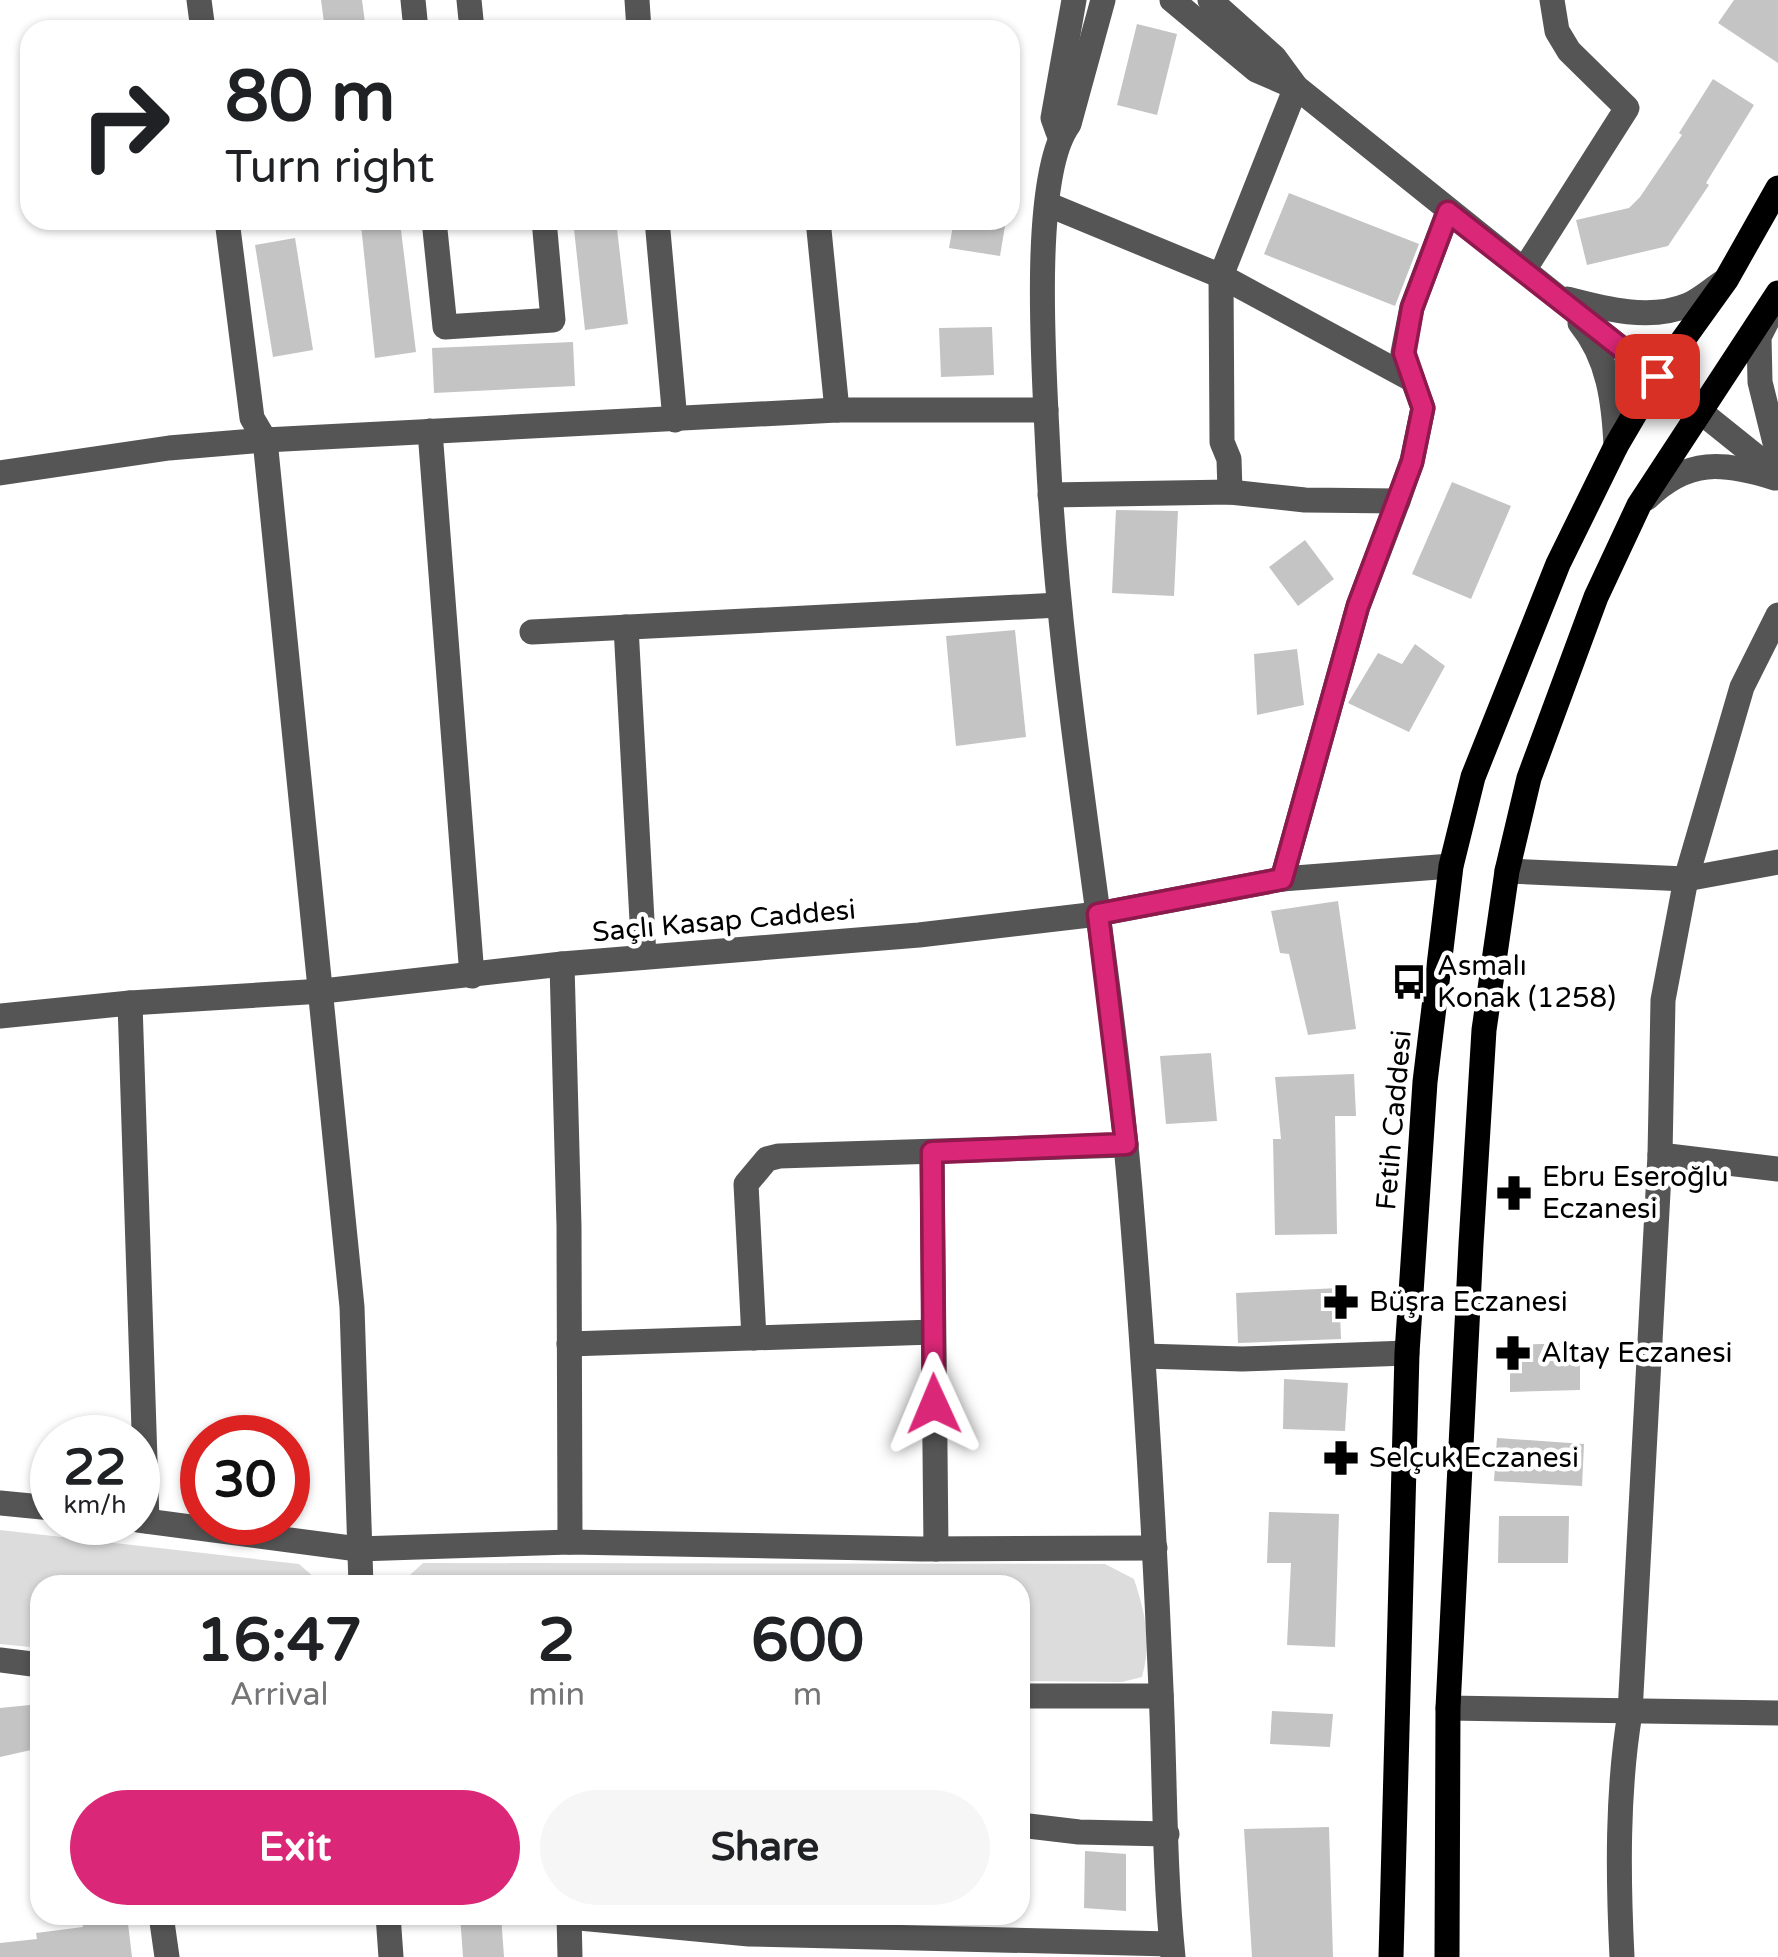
<!DOCTYPE html>
<html lang="en">
<head>
<meta charset="utf-8">
<style>
	:root { --surface:#fff; --page:#f6f6f6; --text:#202124; --muted:#757577; --accent:#db2777 }
	body { margin:0; font-family:"Varela Round",sans-serif; background:var(--page); color:var(--text); height:100vh; display:flex; flex-direction:column; font-size:38px; white-space:nowrap }
	* { box-sizing:border-box; margin:0 }
	p { font-size:32px; color:var(--muted) }
	.icon { flex:none; width:55px; height:55px; fill:none; stroke:currentColor; stroke-width:2; stroke-linecap:round; stroke-linejoin:round }
	.map { position:relative; flex:1; overflow:hidden }
	.side { position:absolute; left:30px; top:1575px; width:1000px; height:350px; display:flex; flex-direction:column; background:var(--surface); border-radius:30px; box-shadow:0 2px 8px #0004 }
	.side>* { flex:none }
	.top-card { position:absolute; left:20px; top:20px; width:1000px; height:210px; border-radius:30px; box-shadow:0 2px 8px #0004; background:#fff; color:var(--text); overflow:hidden }
	.speed { position:absolute; left:30px; top:1415px; display:flex; gap:20px; font-size:50px; font-weight:700; text-align:center }
	.speed>* { display:grid; place-content:center; width:130px; height:130px; border-radius:50%; background:var(--surface); box-shadow:0 2px 8px #0004; line-height:1 }
	.speed small { font-size:25px; font-weight:400 }
	.speed .limit { border:15px solid #d22; background:#fff; color:#111 }
	.pin { position:absolute; display:grid; place-items:center; width:85px; height:85px; color:#fff; margin:-42px; border-radius:20px; box-shadow:0 5px 15px #0006 }
	.me { position:absolute; width:110px; margin:-55px; rotate:359deg; stroke-linejoin:round; filter:drop-shadow(0 0 8px #0008) }
	.turn { display:flex; align-items:center; gap:35px; height:210px; padding:0 40px; font-size:45px }
	.turn .icon { width:130px; height:130px; stroke-width:2.5 }
	.turn b { display:block; font-size:70px; line-height:85px }
	.eta { display:flex; justify-content:space-evenly; align-items:center; height:170px; text-align:center }
	.eta b { font-size:60px; font-weight:700; line-height:70px }
	.button { display:flex; gap:20px; margin-top:auto; padding:20px 40px }
	.button a { flex:1; height:115px; border-radius:60px; background:var(--accent); color:#fff; font-size:40px; font-weight:700; line-height:115px; text-align:center }
	.button a+a { background:var(--page); color:var(--text) }
	.map>svg:first-child { display:block }
	.green { fill:#dcdcdc }
	.building { fill:#c4c4c4 }
	.lines { fill:none; stroke-linecap:round; stroke-linejoin:round }
	.minor { stroke:#555; stroke-width:25 }
	.major { stroke:#000; stroke-width:25 }
	.route-casing { stroke:#8e194d; stroke-width:25 }
	.route { stroke:#db2777; stroke-width:18 }
	.labels { text-anchor:middle; dominant-baseline:central; stroke-width:9; stroke-linejoin:round; paint-order:stroke }
	.street-label { font-size:28px; fill:#000; stroke:#fff }
	.poi-label { font-size:28px; fill:#000; stroke:#fff; text-anchor:start }
</style>
</head>
<body>
<div class="map">
<svg width="1778" height="1957" viewBox="0 0 1778 1957">
	<rect width="100%" height="100%" fill="#fff"/>
	<g class="green">
		<polygon points="0,1530 299,1564 323,1585 40,1585 40,1648 0,1644"/>
		<path d="M 423,1563 L 1105,1564 L 1134,1579 C 1145,1613 1152,1641 1142,1677 L 1122,1682 L 1020,1681 L 1020,1585 L 399,1585 Z"/>
	</g>
	<g class="building">
		<polygon points="321,0 362,0 366,30 325,30"/>
		<polygon points="1734,0 1778,0 1778,63 1718,23"/>
		<polygon points="1137,24 1177,34 1157,115 1117,105"/>
		<polygon points="1713,79 1754,105 1706,183 1709,185 1668,246 1587,265 1576,220 1629,208 1640,197 1682,135 1679,133"/>
		<polygon points="1289,193 1419,244 1395,306 1264,254"/>
		<polygon points="573,220 616,220 628,324 585,330"/>
		<polygon points="954,220 1006,220 1000,256 949,248"/>
		<polygon points="400,222 416,352 375,358 361,225"/>
		<polygon points="295,238 313,350 273,357 255,245"/>
		<polygon points="992,327 994,375 941,377 939,328"/>
		<polygon points="573,342 575,386 434,393 432,348"/>
		<polygon points="1452,482 1511,506 1471,599 1412,574"/>
		<polygon points="1116,510 1178,511 1174,596 1112,593"/>
		<polygon points="1305,540 1334,579 1298,606 1269,567"/>
		<polygon points="1015,630 1026,737 956,746 946,636"/>
		<polygon points="1415,644 1445,666 1409,732 1348,703 1378,653 1402,664"/>
		<polygon points="1297,649 1304,705 1257,715 1254,654"/>
		<polygon points="1338,901 1356,1029 1308,1035 1289,954 1280,953 1271,911"/>
		<polygon points="1211,1053 1217,1121 1166,1124 1160,1056"/>
		<polygon points="1354,1074 1356,1116 1335,1116 1337,1234 1275,1235 1273,1139 1281,1139 1275,1077"/>
		<polygon points="1339,1288 1341,1339 1238,1343 1236,1293"/>
		<polygon points="1580,1343 1580,1390 1510,1392 1510,1345"/>
		<polygon points="1284,1379 1348,1383 1345,1431 1283,1429"/>
		<polygon points="1497,1438 1584,1444 1582,1486 1494,1481"/>
		<polygon points="1269,1512 1339,1514 1335,1647 1287,1645 1291,1563 1267,1563"/>
		<polygon points="1499,1516 1569,1516 1568,1563 1498,1563"/>
		<polygon points="40,1704 40,1748 0,1757 0,1708"/>
		<polygon points="1272,1711 1333,1714 1330,1747 1270,1744"/>
		<polygon points="1329,1827 1333,1957 1252,1957 1244,1829"/>
		<polygon points="1085,1851 1126,1854 1126,1911 1084,1908"/>
		<polygon points="81,1915 127,1915 132,1957 0,1957 0,1943 37,1939 36,1933 83,1927"/>
		<polygon points="460,1915 501,1915 504,1957 463,1957"/>
	</g>
	<g class="lines">
		<g class="minor">
			<polyline points="199,0 203,30"/>
			<polyline points="413,0 416,30"/>
			<polyline points="469,0 472,30"/>
			<polyline points="637,0 639,30"/>
			<path d="M 1103,0 L 1069,124 C 1029,178 1045,382 1048,453 C 1060,700 1109,943 1130,1189 C 1144,1356 1154,1522 1161,1689 C 1165,1778 1164,1868 1173,1957"/>
			<polyline points="1172,0 1256,70 1293,86"/>
			<polyline points="1210,0 1274,57 1296,87 1778,474"/>
			<polyline points="1058,132 1053,118 1074,0"/>
			<polyline points="1047,204 1221,276 1413,380"/>
			<polyline points="227,220 252,418 265,440 352,1307 361,1585"/>
			<polyline points="434,220 445,327 553,320 544,220"/>
			<polyline points="657,220 675,420"/>
			<polyline points="818,220 837,410"/>
			<polyline points="1524,270 1627,108 1569,51 1557,31 1552,0"/>
			<path d="M 1567,299 C 1605,309 1650,321 1688,305 C 1700,300 1712,289 1723,282"/>
			<polyline points="1770,315 1759,337 1760,382 1778,455"/>
			<path d="M 1580,323 C 1609,358 1614,403 1616,446"/>
			<polyline points="430,431 472,976"/>
			<polyline points="0,473 169,448 265,440 837,410 1046,410"/>
			<polyline points="1230,492 1229,459 1222,442 1221,276 1296,87"/>
			<polyline points="1050,495 1230,492 1305,500 1398,501 1412,461 1423,408 1403,353 1412,307 1448,212"/>
			<path d="M 1647,498 C 1688,458 1723,462 1775,478"/>
			<polyline points="626,627 644,957"/>
			<polyline points="532,632 1059,605"/>
			<polyline points="1507,871 1686,879 1778,862"/>
			<polyline points="1282,879 1358,606 1398,501"/>
			<polyline points="562,964 569,1226 570,1542"/>
			<polyline points="130,1003 147,1521"/>
			<polyline points="0,1016 130,1003 323,991 562,964 919,935 1098,914 1282,879 1451,866"/>
			<polyline points="932,1152 936,1549"/>
			<polyline points="1660,1155 1778,1169"/>
			<polyline points="754,1338 746,1184 767,1159 779,1156 1126,1145"/>
			<polyline points="569,1344 933,1332"/>
			<polyline points="1144,1356 1242,1359 1407,1353"/>
			<polyline points="0,1503 52,1508"/>
			<polyline points="138,1520 358,1549 570,1542 921,1549 1155,1548"/>
			<polyline points="0,1660 40,1665"/>
			<polyline points="1020,1696 1161,1696"/>
			<polyline points="1448,1708 1778,1713"/>
			<polyline points="1020,1825 1079,1832 1167,1834"/>
			<polyline points="161,1915 167,1957"/>
			<polyline points="388,1915 391,1957"/>
			<polyline points="569,1915 570,1957"/>
			<polyline points="569,1917 749,1934 1171,1944"/>
			<path d="M 1622,1957 C 1618,1877 1617,1791 1630,1713 L 1660,1155 L 1663,1000 L 1686,879 L 1742,687 L 1778,615"/>
		</g>
		<g class="major">
			<polyline points="1391,1957 1407,1353 1425,1082 1451,866 1473,777 1558,564 1616,446 1657,376 1726,280 1778,188"/>
			<polyline points="1447,1957 1448,1708 1471,1244 1484,1030 1507,871 1529,778 1596,597 1639,505 1778,293"/>
		</g>
	</g>
	<g class="lines">
		<defs>
			<polyline id="route" points="934,1404 932,1152 1126,1144 1098,914 1282,879 1358,606 1412,462 1423,408 1404,353 1412,308 1448,212 1657,376"/>
		</defs>
		<use href="#route" class="route-casing"/>
		<use href="#route" class="route"/>
	</g>
	<defs>
		<symbol id="bus-bare" viewBox="-9 -9 18 18"><path d="M-5-6H5V4H4V6H2V4H-2V6H-4V4H-5ZM-3.5-4V0h7V-4ZM-3.5 1.2v1.5H-2V1.2ZM2 1.2v1.5H3.5V1.2Z" fill="#000" stroke="#fff" stroke-width="2.5" paint-order="stroke"/></symbol>
		<symbol id="pharmacy-bare" viewBox="-9 -9 18 18"><path d="M-2-6h4v4h4v4h-4v4h-4v-4h-4v-4h4Z" fill="#000" stroke="#fff" stroke-width="2.5" paint-order="stroke"/></symbol>
	</defs>
	<g fill-rule="evenodd">
		<use href="#bus-bare" x="1384" y="957" width="50" height="50"/>
		<use href="#pharmacy-bare" x="1489" y="1168" width="50" height="50"/>
		<use href="#pharmacy-bare" x="1316" y="1277" width="50" height="50"/>
		<use href="#pharmacy-bare" x="1488" y="1328" width="50" height="50"/>
		<use href="#pharmacy-bare" x="1316" y="1433" width="50" height="50"/>
	</g>
	<g class="labels">
		<g class="street-label">
			<text transform="translate(724 921) rotate(-5)">Saçlı Kasap Caddesi</text>
			<text transform="translate(1394 1120) rotate(-85)">Fetih Caddesi</text>
		</g>
		<g class="poi-label">
			<text x="1437" y="966">Asmalı<tspan x="1437" dy="32">Konak (1258)</tspan></text>
			<text x="1542" y="1177">Ebru Eseroğlu<tspan x="1542" dy="32">Eczanesi</tspan></text>
			<text x="1369" y="1302">Büşra Eczanesi</text>
			<text x="1541" y="1353">Altay Eczanesi</text>
			<text x="1369" y="1458">Selçuk Eczanesi</text>
		</g>
	</g>
</svg>
<div class="speed"><div>22<small>km/h</small></div><div class="limit">30</div></div>
<div class="pin" style="left:1657px;top:376px;background:#d93025"><svg class="icon" aria-label="arrive" viewBox="0 0 24 24"><path d="M6 21V4h12l-3 4 3 4H6"/></svg></div>
<svg class="me" style="left:934px;top:1404px" viewBox="-20 -20 40 40"><path d="M0-17L14 15 0 8-14 15z" fill="#db2777" stroke="#fff" stroke-width="4"/></svg>
<div class="top-card">
<div class="turn"><svg class="icon" aria-label="right" viewBox="0 0 24 24"><path d="M7 20v-9h11M14 6l5 5-5 5"/></svg><div><b>80 m</b>Turn right</div></div>
</div>
<section class="side">
<div class="eta">
<div><b>16:47</b><p>Arrival</p></div>
<div><b>2</b><p>min</p></div>
<div><b>600</b><p>m</p></div>
</div>
<div class="button"><a>Exit</a><a>Share</a></div>
</section>
</div>
</body>
</html>
